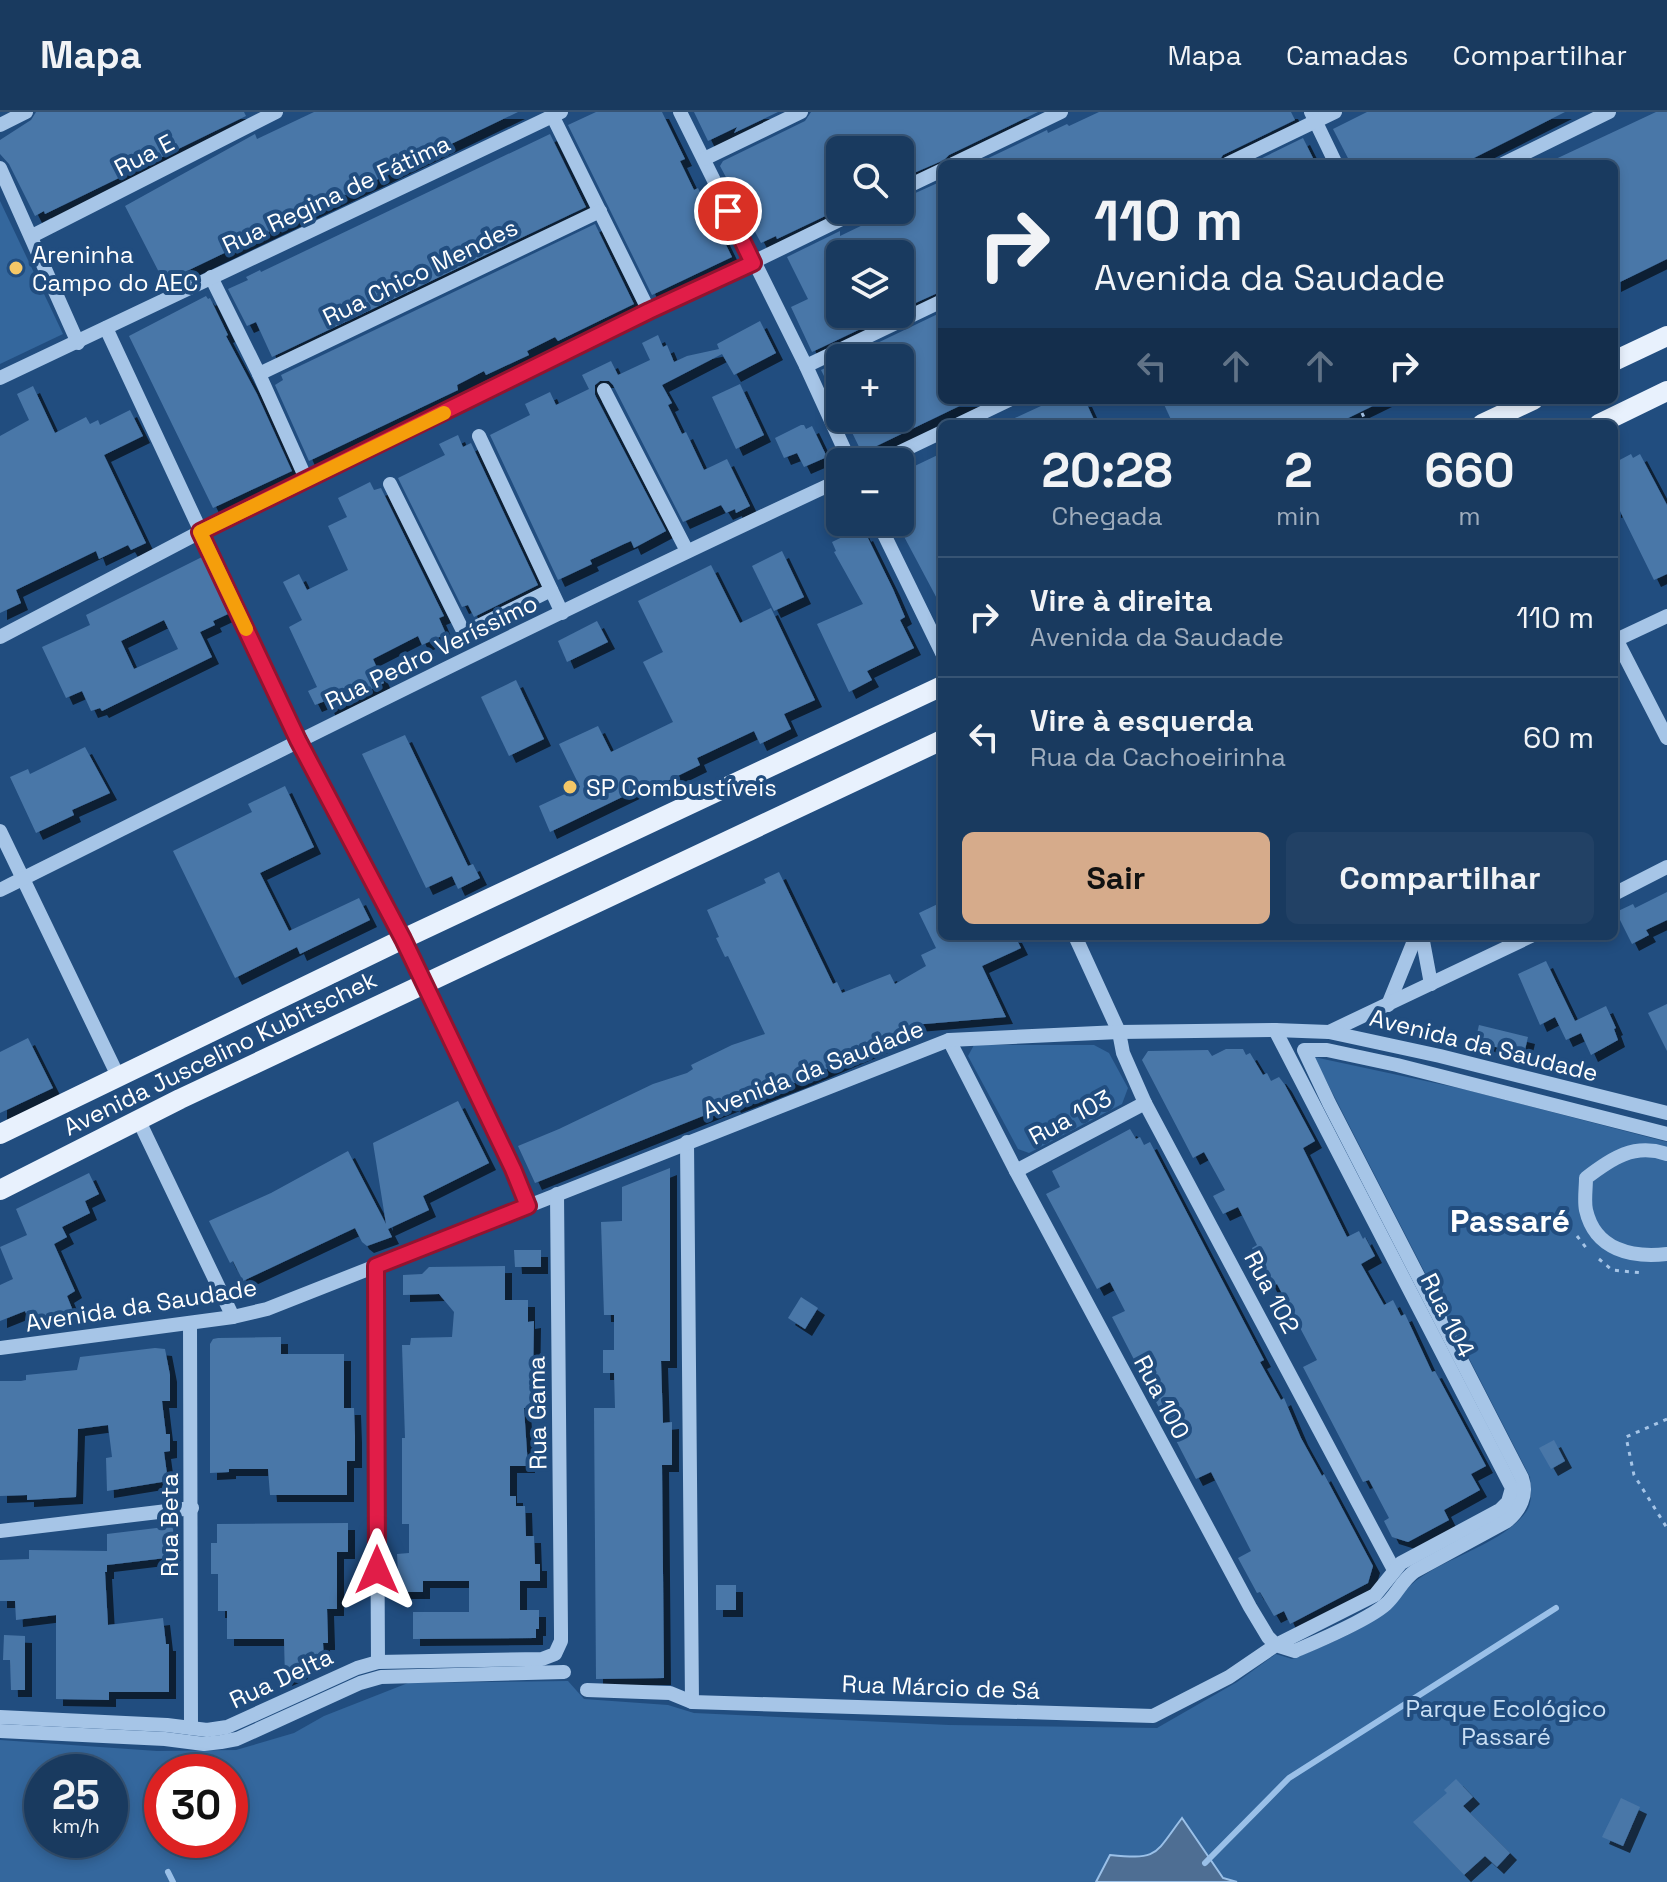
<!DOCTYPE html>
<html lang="pt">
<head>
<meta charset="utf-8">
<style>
	:root { --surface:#193a5f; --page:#224165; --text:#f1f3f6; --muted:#9fadbd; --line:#375474; --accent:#d6ab8b }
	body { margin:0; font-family:"Space Grotesk",sans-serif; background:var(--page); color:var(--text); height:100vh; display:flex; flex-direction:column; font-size:30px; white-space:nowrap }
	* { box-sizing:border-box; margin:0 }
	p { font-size:26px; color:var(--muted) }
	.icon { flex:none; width:44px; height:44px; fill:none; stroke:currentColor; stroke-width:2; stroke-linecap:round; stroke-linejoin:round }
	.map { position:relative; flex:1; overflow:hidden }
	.panel { position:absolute; left:938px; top:308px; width:680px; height:520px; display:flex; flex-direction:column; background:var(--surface); border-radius:12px; box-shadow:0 4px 12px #0003,0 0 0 2px var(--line) }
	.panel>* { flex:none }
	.top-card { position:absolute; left:938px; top:48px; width:680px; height:244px; border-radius:12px; box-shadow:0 4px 12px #0003,0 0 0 2px var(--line); background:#193a5f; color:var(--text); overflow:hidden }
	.buttons { position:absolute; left:826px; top:24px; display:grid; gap:16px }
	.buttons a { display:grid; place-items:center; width:88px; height:88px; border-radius:12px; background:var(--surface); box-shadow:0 4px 12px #0003,0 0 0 2px var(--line); font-size:40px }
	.speed { position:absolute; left:24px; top:1642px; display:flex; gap:16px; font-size:40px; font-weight:700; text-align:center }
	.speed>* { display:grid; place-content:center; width:104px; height:104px; border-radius:50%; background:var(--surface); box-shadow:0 4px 12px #0003,0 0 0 2px var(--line); line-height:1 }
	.speed small { font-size:20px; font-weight:400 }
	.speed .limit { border:12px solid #d22; background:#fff; color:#111 }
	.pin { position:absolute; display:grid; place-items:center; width:68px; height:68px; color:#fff; margin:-34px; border:4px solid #fff; border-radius:50%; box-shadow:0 2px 8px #0007 }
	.me { position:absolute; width:88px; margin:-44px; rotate:0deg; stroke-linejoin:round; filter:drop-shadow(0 0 6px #0008) }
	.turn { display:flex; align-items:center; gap:28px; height:168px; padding:0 24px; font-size:36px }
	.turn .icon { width:104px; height:104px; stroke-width:2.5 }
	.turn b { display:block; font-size:56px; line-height:68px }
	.lanes { display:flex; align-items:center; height:76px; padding:0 24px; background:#0003; justify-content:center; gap:40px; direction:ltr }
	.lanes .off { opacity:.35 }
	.eta { display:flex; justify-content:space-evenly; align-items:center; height:136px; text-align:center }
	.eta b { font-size:48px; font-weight:800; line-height:56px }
	.action { display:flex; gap:16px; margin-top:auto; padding:16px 24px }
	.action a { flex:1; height:92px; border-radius:12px; background:var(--accent); color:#111; font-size:32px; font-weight:800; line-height:92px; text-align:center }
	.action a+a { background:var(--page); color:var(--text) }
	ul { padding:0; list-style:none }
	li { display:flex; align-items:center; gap:24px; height:120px; padding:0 24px; border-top:2px solid var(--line) }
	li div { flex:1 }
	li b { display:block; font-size:30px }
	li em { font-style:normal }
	header { display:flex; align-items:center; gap:48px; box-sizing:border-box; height:112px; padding:0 40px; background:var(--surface); border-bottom:2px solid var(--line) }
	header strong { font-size:38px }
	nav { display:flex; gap:44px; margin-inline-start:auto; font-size:28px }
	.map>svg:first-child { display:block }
	.green { fill:#34679d; fill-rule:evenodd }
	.water { fill:#4e6e93; stroke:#9ac0e8; stroke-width:2 }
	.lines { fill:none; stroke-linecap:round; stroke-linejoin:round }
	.stream { stroke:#9ac0e8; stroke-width:6 }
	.building { fill:#4a77a8; fill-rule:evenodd; filter:url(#shadow) }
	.path { stroke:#a6c5e7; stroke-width:3; stroke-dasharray:4 6; stroke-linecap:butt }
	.minor { stroke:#a6c5e7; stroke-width:14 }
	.major { stroke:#e8f1fd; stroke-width:20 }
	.route-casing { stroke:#92132f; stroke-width:20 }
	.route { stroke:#e11d48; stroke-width:14 }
	.slow { stroke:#f59e0b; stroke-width:14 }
	.poi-dot { fill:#f4c767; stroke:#214d7f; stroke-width:3 }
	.labels { text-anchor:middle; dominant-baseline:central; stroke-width:8; stroke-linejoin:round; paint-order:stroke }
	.street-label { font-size:24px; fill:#fff; stroke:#214d7f }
	.poi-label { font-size:24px; fill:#fff; stroke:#214d7f; text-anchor:start }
	.park-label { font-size:24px; fill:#c9dff5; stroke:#214d7f }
	.district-label { font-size:32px; font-weight:bold; fill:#fff; stroke:#214d7f }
</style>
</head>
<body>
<header>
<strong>Mapa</strong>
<nav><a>Mapa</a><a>Camadas</a><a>Compartilhar</a></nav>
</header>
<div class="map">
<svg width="1667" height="1770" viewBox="0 0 1667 1770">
	<defs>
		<filter id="shadow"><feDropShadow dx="7" dy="7" stdDeviation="0" flood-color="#0009"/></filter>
	</defs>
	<rect width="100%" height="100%" fill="#214d7f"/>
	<g class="green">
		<polygon points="0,89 63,222 0,252"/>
		<polygon points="974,933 1094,933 1109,941 1128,976 1122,992 1029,1041 1018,1037 968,944"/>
		<path d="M 1314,945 L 1463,977 L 1667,1030 L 1667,1770 L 0,1770 L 0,1628 L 157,1639 L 236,1638 L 294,1621 L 324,1604 L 408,1571 L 568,1569 L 584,1587 L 668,1593 L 694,1601 L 949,1613 L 1157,1616 L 1237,1570 L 1276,1542 L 1292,1547 L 1300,1544 C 1331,1531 1366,1517 1392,1495 C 1399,1488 1404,1478 1412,1472 C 1442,1446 1502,1433 1526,1400 C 1533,1390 1531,1377 1530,1365 ZM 42,1660 L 110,1660 L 110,1728 L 42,1728 ZM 162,1660 L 230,1660 L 230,1728 L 162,1728 Z"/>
	</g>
	<path class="water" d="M 1182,1706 L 1223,1766 L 1237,1770 L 1096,1770 L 1110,1743 C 1159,1748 1154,1743 1182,1706 Z"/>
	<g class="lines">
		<g class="stream">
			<polyline points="1205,1751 1289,1666 1556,1496"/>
			<polyline points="168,1760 173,1770"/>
		</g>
	</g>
	<g class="building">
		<polygon points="36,0 244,0 246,4 45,102 44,99 35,104 9,52 0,42 0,28 31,8"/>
		<polygon points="314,0 518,0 164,170 125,94 255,22 257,27"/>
		<polygon points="596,0 662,0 685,47 680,49 694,78 698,76 732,145 652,183 568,13"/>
		<polygon points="694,0 778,0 734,21 737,15 708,29"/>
		<polygon points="811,0 1038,0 949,43 944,48 900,67 900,38 840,38 840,97 777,127 776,124 761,131 720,54 723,49 805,9"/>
		<polygon points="1099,0 1291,0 1295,8 1223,43 1217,52 1145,52 1143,48 1136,52 1092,52 1091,49 1083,52 976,52 1047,18 1048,21 1067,12 1069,14"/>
		<polygon points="1367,0 1565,0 1462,52 1351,52 1333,17"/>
		<polygon points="1656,0 1667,0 1667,147 1614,173 1614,52 1545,52"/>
		<polygon points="550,22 586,95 272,245 256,210 247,214 228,177 248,168 246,165 260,158 261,160"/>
		<polygon points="1303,26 1316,52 1250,52"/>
		<polygon points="942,69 942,179 900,198 900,142 840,142 840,202 892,202 812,240 791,195 808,187 787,145 840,119 840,124 894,98 900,98 900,88"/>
		<polygon points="595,112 634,192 558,229 555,225 527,239 529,243 486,263 484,259 457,273 458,278 309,349 275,273 283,268 281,263"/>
		<polygon points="206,184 208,187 210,186 228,223 226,224 257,282 292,359 213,396 129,224"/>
		<polygon points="942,200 942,288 972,288 862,341 845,306 900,306 900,246 846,246"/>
		<polygon points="760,209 776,241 734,263 722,242 662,273 672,291 668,293 682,322 686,320 704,358 727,347 750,394 736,401 735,397 726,401 721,393 683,410 613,273 609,269 600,269 595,273 595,283 666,419 634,436 631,429 624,432 590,448 592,452 558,468 490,323 530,303 525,292 550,280 556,293 589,277 582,263 611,249 618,263 650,248 642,231 658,223 663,235 667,233 674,250 687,244 719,237 717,232"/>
		<polygon points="840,249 840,296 821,258"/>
		<polygon points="740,272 764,323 736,337 712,285"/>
		<polygon points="33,274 55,321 86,305 90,312 98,308 100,313 130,298 143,324 104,343 146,431 131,438 128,433 99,447 96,439 16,478 21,491 0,501 0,324 29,308 17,282"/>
		<polygon points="1054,288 1085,288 1096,312 1002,312"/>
		<polygon points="1162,288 1385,288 1336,312 1173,312"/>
		<polygon points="801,313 804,313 806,317 812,314 827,345 804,355 797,341 784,346 775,326"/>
		<polygon points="458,323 463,335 471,331 538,473 474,505 468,493 462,495 398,366 445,343 439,332"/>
		<polygon points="942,341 942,496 900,417 900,361"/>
		<polygon points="1631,342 1633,346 1640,342 1667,393 1667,462 1654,468 1619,397 1614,399 1614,351"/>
		<polygon points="370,370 374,378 381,376 444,504 439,506 446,522 422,533 418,524 373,547 384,571 329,598 325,589 315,593 308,579 317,575 289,515 302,508 283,470 299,462 307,478 348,458 328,414 347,405 338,386"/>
		<polygon points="861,416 864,423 866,422 893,477 905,505 900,508 914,536 867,559 872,568 849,580 817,512 863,492 834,440 836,439 832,430"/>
		<polygon points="782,439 804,485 774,499 752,454"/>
		<path d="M 202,445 L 228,502 L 213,509 L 215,513 L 200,520 L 212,545 L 102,599 L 100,596 L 91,599 L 82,579 L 66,586 L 42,535 L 90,513 L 86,503 ZM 164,508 L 178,537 L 134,557 L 121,529 Z"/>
		<polygon points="711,453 740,511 771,496 815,588 784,602 791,617 760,632 754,619 697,646 700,653 649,678 647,673 550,720 539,694 580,675 559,632 598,614 611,640 673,610 643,550 663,540 638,489"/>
		<polygon points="597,509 608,530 567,550 558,529"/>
		<polygon points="516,568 544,627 509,644 481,585"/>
		<polygon points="405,623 468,754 473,752 480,766 458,777 452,764 426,776 362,642"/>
		<polygon points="85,635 110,681 72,698 74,703 36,721 10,665 28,657 30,662"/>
		<polygon points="285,674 314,735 260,761 289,819 359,786 370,808 300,842 297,835 235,866 173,739 252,700 248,692"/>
		<polygon points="779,760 833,872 837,870 842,881 890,862 895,872 926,854 921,843 936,836 919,801 942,790 942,824 1015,824 1021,836 982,854 1006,905 913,913 916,919 799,969 734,994 733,992 535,1071 518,1034 559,1017 653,972 687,961 693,957 691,953 732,933 765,922 728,844 725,845 716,826 719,825 707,798 766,771 764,767"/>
		<polygon points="1667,780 1667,808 1646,818 1649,823 1632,832 1616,800 1633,792 1635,796"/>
		<polygon points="1546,849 1575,909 1606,894 1616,916 1614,917 1618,928 1591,943 1581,921 1566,928 1555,905 1540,913 1518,862"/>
		<polygon points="1667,892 1667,939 1648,901"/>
		<polygon points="1479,913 1528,925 1524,942 1475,930"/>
		<polygon points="28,926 53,976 0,1001 0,940"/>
		<polygon points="1226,937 1243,937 1246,943 1250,941 1263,963 1267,961 1271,969 1279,965 1285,973 1315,1029 1303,1036 1347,1125 1359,1119 1363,1127 1365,1125 1375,1144 1361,1152 1384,1193 1393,1188 1401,1204 1405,1202 1432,1260 1435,1259 1486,1354 1471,1362 1480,1378 1444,1398 1449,1408 1408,1430 1392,1425 1384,1409 1389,1406 1369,1368 1363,1370 1303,1255 1317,1248 1277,1172 1271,1175 1252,1136 1257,1133 1238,1095 1223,1102 1213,1084 1225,1078 1204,1040 1193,1046 1142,948 1148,939 1208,938 1212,944"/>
		<polygon points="458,989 489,1051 423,1084 429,1098 388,1117 392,1125 367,1134 362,1130 355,1116 243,1169 233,1149 230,1151 209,1109 271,1081 348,1039 386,1112 373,1031"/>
		<polygon points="1130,1017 1136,1027 1140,1025 1144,1033 1150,1030 1264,1248 1260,1250 1281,1288 1284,1286 1301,1326 1322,1364 1324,1362 1373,1454 1368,1471 1290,1512 1284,1499 1274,1504 1260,1480 1257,1481 1238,1446 1251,1439 1211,1360 1196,1367 1112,1205 1125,1199 1110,1170 1097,1177 1046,1082 1060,1075 1052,1059"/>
		<polygon points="670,1056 670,1249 661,1249 663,1311 672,1310 672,1353 662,1353 664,1566 596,1567 594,1296 615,1296 614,1261 603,1261 603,1238 614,1238 614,1203 604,1203 601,1110 622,1109 622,1075"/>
		<polygon points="89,1061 99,1082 85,1089 90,1101 62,1115 67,1125 54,1132 75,1179 67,1184 76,1206 30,1211 25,1199 0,1209 0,1173 13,1167 0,1135 27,1123 16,1097"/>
		<polygon points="514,1138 541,1138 541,1155 515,1155"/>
		<polygon points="505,1154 505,1188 528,1188 528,1210 534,1209 533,1267 539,1267 539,1296 524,1296 528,1354 510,1354 510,1384 516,1384 516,1394 525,1394 526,1424 534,1424 535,1452 540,1452 540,1469 520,1469 520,1498 539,1498 539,1517 536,1517 536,1526 413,1527 413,1500 469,1500 469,1469 423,1469 423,1480 399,1480 397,1442 409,1441 409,1412 402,1412 402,1326 405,1326 402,1233 410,1233 411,1226 452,1225 454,1200 439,1182 403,1183 403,1163 422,1162 429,1155"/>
		<polygon points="801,1185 818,1196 805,1217 788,1206"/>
		<polygon points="281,1225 281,1242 344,1242 344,1296 354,1296 355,1324 355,1349 347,1349 347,1383 270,1383 268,1357 229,1357 229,1360 210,1361 210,1232 213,1227 218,1226"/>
		<polygon points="155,1236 165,1237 170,1263 170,1289 162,1289 166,1322 170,1322 170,1339 164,1340 168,1369 107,1379 106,1346 112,1345 108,1313 78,1317 76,1385 27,1388 27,1383 0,1384 0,1269 21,1269 26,1268 26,1263 77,1258 80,1245"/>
		<polygon points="1554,1328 1565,1349 1551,1357 1539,1336"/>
		<polygon points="348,1411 348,1440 337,1440 337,1497 327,1497 328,1527 328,1531 323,1531 324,1547 301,1546 301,1560 285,1567 284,1527 227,1527 227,1499 218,1499 218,1462 211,1462 211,1431 217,1431 217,1412"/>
		<polygon points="173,1414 174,1445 107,1453 107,1460 105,1460 108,1513 163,1506 166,1532 169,1532 169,1580 109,1580 109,1588 56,1587 56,1503 16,1508 15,1489 0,1489 0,1448 29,1447 29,1438 107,1439 107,1422"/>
		<rect x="716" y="1473" width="20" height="25"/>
		<polygon points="4,1523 25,1524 25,1578 11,1578 10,1548 3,1548"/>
		<polygon points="1456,1667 1473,1685 1463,1694 1510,1741 1497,1755 1485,1744 1464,1763 1413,1710 1447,1681 1444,1678"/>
		<polygon points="1621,1686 1640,1695 1623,1734 1602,1725"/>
	</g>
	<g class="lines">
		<g class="path">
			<polyline points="1362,301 1367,312"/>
			<polyline points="1577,1124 1587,1137"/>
			<polyline points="1599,1147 1612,1158 1643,1161"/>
			<polyline points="1667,1307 1626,1325 1634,1363 1667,1416"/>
		</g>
		<g class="minor">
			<polyline points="680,0 806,254 850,350"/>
			<polyline points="1311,0 1336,52"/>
			<polyline points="553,5 649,199"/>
			<polyline points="0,13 26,0"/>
			<polyline points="704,47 801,0"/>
			<polyline points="953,52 1061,0"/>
			<polyline points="1227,52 1335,0"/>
			<polyline points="1503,52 1609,0"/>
			<polyline points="0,56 78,231"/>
			<polyline points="900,78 942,58"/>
			<polyline points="32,124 276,0"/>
			<polyline points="211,165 259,262 307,369"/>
			<polyline points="106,216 298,628 403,827 528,1094"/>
			<polyline points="806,254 942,189"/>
			<polyline points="259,262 600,99"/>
			<polyline points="0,266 561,0"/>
			<polyline points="604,278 687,439"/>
			<polyline points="959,312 1009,288"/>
			<polyline points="479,324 562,501"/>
			<polyline points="879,350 942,320"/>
			<polyline points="390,372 464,521 551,478"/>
			<polyline points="878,410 942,541"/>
			<polyline points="1614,523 1667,626"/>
			<polyline points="0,525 200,420 860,98"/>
			<polyline points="1616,528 1667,504"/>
			<polyline points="0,719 118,964"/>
			<path d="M 0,778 C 279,639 557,499 840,368"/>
			<polyline points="1614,782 1667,755"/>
			<polyline points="1075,824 1119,920 1123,941 1145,991 1394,1458"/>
			<polyline points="1422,824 1431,872"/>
			<polyline points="1388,893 1416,824"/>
			<polyline points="1329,920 1531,824"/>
			<polyline points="949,928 1016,1059 1250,1495 1268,1525 1276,1533 1375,1483 1401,1451 1500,1398 1508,1390 1512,1376 1275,918"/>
			<polyline points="139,1009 233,1205"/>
			<polyline points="687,1030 692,1590"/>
			<path d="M 1667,1042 C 1634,1031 1612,1046 1586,1066 C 1586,1076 1584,1089 1586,1098 C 1595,1138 1632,1146 1667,1142"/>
			<polyline points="1016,1059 1145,991"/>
			<polyline points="376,1154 378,1550"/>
			<polyline points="190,1211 191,1616"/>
			<polyline points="0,1236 233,1205 267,1197 949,928 1119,920 1275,918 1329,920 1440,944 1667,1001"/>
			<polyline points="0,1419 192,1396"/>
			<path d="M 587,1578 L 670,1581 L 692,1590 L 1153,1604 L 1229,1565 L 1276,1533 L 1295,1539 C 1318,1529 1368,1508 1386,1492 C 1397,1482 1402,1468 1415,1459 L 1507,1409 C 1520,1398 1528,1383 1522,1366 L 1329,991 L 1304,938 L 1327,938 L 1397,953 L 1667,1022"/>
			<polyline points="0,1605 167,1613 207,1618 227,1615 357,1556 378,1550 542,1547 555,1542 561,1529 561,1520 557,1082"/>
			<polyline points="0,1619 165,1627 204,1632 221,1630 237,1627 360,1571 381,1565 564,1560"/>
		</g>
		<g class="major">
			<polyline points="1614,249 1667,224"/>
			<polyline points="1482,312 1533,288"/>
			<polyline points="1599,312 1667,279"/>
			<polyline points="0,1022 403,827 942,574"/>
			<polyline points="0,1078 180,987 942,628"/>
		</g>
	</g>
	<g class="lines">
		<defs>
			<polyline id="route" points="377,1458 376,1154 528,1094 513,1057 403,827 298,628 200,420 649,199 753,151 728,99"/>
		</defs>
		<use href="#route" class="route-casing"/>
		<use href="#route" class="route"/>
		<polyline class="slow" points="246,517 200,420 444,301"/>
	</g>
	<g class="poi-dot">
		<circle cx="16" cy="156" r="8"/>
		<circle cx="570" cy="675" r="8"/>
	</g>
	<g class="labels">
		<g class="street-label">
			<text transform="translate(144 43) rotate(-27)">Rua E</text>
			<text transform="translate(336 82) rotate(-25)">Rua Regina de Fátima</text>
			<text transform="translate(420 160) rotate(-26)">Rua Chico Mendes</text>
			<text transform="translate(431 540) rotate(-26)">Rua Pedro Veríssimo</text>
			<text transform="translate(1484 933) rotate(14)">Avenida da Saudade</text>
			<text transform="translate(220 941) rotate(-26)">Avenida Juscelino Kubitschek</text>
			<text transform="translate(813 957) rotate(-21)">Avenida da Saudade</text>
			<text transform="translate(1070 1005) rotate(-28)">Rua 103</text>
			<text transform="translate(1272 1180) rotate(62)">Rua 102</text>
			<text transform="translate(141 1193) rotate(-9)">Avenida da Saudade</text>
			<text transform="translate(1448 1203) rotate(63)">Rua 104</text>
			<text transform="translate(1162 1285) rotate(62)">Rua 100</text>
			<text transform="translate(537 1301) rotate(-91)">Rua Gama</text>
			<text transform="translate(169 1413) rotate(-90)">Rua Beta</text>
			<text transform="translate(281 1566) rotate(-25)">Rua Delta</text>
			<text transform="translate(941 1575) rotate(2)">Rua Márcio de Sá</text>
		</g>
		<g class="poi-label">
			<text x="32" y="142">Areninha<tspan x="32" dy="28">Campo do AEC</tspan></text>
			<text x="586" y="675">SP Combustíveis</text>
		</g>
		<g class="park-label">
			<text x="1506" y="1596">Parque Ecológico<tspan x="1506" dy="28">Passaré</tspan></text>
		</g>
		<g class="district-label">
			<text x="1510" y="1109">Passaré</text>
		</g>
	</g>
</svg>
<div class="buttons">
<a><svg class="icon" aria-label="search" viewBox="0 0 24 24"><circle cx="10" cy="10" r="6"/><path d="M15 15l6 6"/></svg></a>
<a><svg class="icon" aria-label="layers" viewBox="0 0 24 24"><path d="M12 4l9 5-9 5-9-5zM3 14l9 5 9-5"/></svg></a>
<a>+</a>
<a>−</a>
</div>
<div class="speed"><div>25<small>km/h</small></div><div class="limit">30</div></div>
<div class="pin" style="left:728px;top:99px;background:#d93025"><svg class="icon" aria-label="arrive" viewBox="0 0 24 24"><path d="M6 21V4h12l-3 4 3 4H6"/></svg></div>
<svg class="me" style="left:377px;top:1458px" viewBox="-20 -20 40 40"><path d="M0-17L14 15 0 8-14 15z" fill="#e11d48" stroke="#fff" stroke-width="4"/></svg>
<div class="top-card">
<div class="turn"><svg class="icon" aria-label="right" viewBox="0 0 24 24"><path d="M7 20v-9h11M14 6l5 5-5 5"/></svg><div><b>110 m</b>Avenida da Saudade</div></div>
<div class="lanes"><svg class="icon off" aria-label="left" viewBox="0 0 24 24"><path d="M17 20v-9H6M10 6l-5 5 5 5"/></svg><svg class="icon off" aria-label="ahead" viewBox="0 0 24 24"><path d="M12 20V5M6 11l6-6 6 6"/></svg><svg class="icon off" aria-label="ahead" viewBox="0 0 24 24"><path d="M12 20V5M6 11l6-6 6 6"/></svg><svg class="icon" aria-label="right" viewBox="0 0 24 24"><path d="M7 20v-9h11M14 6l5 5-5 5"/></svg></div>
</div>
<section class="panel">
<div class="eta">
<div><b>20:28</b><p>Chegada</p></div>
<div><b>2</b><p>min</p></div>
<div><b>660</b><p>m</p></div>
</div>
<ul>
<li><svg class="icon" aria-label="right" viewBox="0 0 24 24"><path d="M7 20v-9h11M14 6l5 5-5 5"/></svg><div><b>Vire à direita</b><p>Avenida da Saudade</p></div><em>110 m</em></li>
<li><svg class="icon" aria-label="left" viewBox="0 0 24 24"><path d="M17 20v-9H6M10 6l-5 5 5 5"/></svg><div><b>Vire à esquerda</b><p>Rua da Cachoeirinha</p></div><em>60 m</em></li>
</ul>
<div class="action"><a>Sair</a><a>Compartilhar</a></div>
</section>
</div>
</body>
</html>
